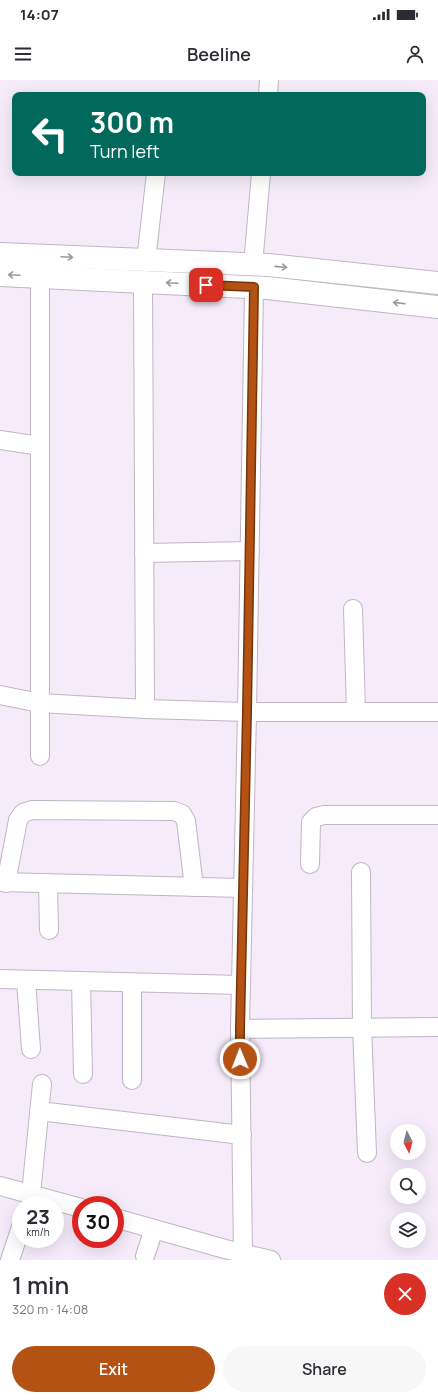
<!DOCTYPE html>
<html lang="en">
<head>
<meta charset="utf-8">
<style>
	:root { --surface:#fff; --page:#f7f7f7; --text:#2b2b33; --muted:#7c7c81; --accent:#b35212 }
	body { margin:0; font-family:Manrope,sans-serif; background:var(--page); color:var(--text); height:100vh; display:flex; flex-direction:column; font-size:15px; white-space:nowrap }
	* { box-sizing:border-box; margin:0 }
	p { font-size:13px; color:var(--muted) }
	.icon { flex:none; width:22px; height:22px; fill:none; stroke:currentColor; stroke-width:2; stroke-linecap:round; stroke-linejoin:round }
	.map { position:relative; height:1180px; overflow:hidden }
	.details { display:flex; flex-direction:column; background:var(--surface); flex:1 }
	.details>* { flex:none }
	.guide { position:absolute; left:12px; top:12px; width:414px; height:84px; border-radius:8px; box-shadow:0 4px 16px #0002; background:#00695c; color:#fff; overflow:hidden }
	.needle { width:26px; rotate:174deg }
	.fabs { position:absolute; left:390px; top:1044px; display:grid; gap:8px }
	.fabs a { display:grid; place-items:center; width:36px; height:36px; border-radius:50%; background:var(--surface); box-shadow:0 4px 16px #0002; font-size:20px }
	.speed { position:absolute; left:12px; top:1116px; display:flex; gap:8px; font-size:20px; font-weight:700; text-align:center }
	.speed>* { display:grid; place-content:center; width:52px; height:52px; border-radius:50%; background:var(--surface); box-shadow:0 4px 16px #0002; line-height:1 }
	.speed small { font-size:10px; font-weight:400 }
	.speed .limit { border:6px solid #d22; background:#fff; color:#111 }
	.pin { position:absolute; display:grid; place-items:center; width:34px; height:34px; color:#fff; margin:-17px; border-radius:8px; box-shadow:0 2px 6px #0006 }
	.me { position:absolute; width:44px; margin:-22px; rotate:359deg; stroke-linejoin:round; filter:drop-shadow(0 0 3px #0008) }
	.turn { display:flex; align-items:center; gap:14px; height:84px; padding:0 12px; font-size:18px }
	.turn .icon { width:52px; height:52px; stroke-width:2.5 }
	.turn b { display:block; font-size:28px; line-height:34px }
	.round { display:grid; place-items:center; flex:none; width:42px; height:42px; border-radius:21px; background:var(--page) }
	.headline { display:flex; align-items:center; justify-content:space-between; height:68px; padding:0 12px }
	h1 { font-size:24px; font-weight:600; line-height:30px }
	.action { display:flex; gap:8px; margin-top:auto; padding:8px 12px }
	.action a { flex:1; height:46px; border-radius:24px; background:var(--accent); color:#fff; font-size:16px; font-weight:600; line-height:46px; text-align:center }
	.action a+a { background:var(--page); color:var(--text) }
	.status { display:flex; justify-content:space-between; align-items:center; height:28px; padding:0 20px; background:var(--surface); direction:ltr }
	.status svg { height:11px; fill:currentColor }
	header { display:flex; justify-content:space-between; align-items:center; height:52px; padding:0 12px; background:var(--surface); font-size:18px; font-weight:600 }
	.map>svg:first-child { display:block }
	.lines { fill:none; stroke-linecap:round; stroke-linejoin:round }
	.minor-casing { stroke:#c0b6c3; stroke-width:20 }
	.highway-casing { stroke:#c0b6c3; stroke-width:24 }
	.minor { stroke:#fff; stroke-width:18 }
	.highway { stroke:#fff; stroke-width:22 }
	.oneway { stroke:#9a989b }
	.route-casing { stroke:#74350c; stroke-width:10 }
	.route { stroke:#b35212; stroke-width:7 }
</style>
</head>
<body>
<div class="status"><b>14:07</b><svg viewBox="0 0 49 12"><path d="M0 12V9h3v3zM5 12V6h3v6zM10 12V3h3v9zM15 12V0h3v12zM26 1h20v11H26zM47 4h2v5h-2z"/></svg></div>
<header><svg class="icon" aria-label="menu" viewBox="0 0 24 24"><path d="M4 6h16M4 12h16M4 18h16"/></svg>Beeline<svg class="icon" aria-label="person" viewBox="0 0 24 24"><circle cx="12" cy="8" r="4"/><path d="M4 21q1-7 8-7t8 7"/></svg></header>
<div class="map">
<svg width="438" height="1180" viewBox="0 0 438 1180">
	<rect width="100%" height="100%" fill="#f5ebf9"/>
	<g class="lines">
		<defs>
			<g id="minor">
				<polyline points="268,15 269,0"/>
				<polyline points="146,181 156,93"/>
				<polyline points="253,185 261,93"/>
				<polyline points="40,196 40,676"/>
				<polyline points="143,202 145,629"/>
				<polyline points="0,360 40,366"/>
				<polyline points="144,473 250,471"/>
				<polyline points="353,529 356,632"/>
				<polyline points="0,615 40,623 145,629 247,632 438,632"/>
				<polyline points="310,784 311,742 316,737 324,735 438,735"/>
				<polyline points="361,792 362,947 367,1073"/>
				<polyline points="0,802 243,808"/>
				<polyline points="6,803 18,740 23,733 32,730 174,731 182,734 186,741 194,807"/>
				<polyline points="48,803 49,850"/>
				<polyline points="0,899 241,905"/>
				<polyline points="26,900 31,969"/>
				<polyline points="81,901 83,994"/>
				<polyline points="132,903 132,1000"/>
				<polyline points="240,949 438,947"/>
				<polyline points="39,1031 242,1055"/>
				<polyline points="0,1106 81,1128"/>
				<polyline points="31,1114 42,1004"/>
				<polyline points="115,1138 225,1169 271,1180"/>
				<polyline points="243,1173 240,949 247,632 254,207"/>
				<polyline points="145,1176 154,1149"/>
				<polyline points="10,1180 21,1147"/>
			</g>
			<g id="highway">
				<polyline points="0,174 269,185 438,203"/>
				<polyline points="0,195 268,208 438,227"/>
			</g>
		</defs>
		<use href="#minor" class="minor-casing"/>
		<use href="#highway" class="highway-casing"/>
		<use href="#minor" class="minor"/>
		<use href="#highway" class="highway"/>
	</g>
	<defs><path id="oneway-shaft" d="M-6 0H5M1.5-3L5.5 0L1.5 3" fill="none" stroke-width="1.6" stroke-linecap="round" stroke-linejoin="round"/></defs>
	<g class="oneway">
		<use href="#oneway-shaft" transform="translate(67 177) rotate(3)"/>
		<use href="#oneway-shaft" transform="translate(281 187) rotate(6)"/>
		<use href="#oneway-shaft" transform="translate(14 195) rotate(-177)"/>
		<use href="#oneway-shaft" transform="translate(172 203) rotate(-177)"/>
		<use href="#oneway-shaft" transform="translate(399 223) rotate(-173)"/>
	</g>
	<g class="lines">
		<defs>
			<polyline id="route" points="206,205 254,207 247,632 240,949 240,979"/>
		</defs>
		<use href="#route" class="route-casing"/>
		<use href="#route" class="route"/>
	</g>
</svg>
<div class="fabs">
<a><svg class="needle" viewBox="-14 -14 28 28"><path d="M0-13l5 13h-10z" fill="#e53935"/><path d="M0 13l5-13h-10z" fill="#7c7c81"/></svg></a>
<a><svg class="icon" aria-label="search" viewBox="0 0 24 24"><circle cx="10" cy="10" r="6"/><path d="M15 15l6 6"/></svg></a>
<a><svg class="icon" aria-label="layers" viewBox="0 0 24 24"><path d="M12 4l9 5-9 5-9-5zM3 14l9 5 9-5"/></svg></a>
</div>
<div class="speed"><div>23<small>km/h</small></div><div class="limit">30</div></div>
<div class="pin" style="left:206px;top:205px;background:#d93025"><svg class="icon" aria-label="arrive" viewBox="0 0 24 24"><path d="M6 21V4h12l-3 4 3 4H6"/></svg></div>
<svg class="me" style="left:240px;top:979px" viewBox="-20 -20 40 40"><circle r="17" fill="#b35212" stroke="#fff" stroke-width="3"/><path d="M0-11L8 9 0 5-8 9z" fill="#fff"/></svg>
<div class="guide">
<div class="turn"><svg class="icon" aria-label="left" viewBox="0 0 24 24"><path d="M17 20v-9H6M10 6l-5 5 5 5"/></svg><div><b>300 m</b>Turn left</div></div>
</div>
</div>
<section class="details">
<div class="headline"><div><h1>1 min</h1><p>320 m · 14:08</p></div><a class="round" style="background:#d93025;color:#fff"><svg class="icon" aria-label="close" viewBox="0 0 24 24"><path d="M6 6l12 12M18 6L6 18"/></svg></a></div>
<div class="action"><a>Exit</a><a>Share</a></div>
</section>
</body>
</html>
